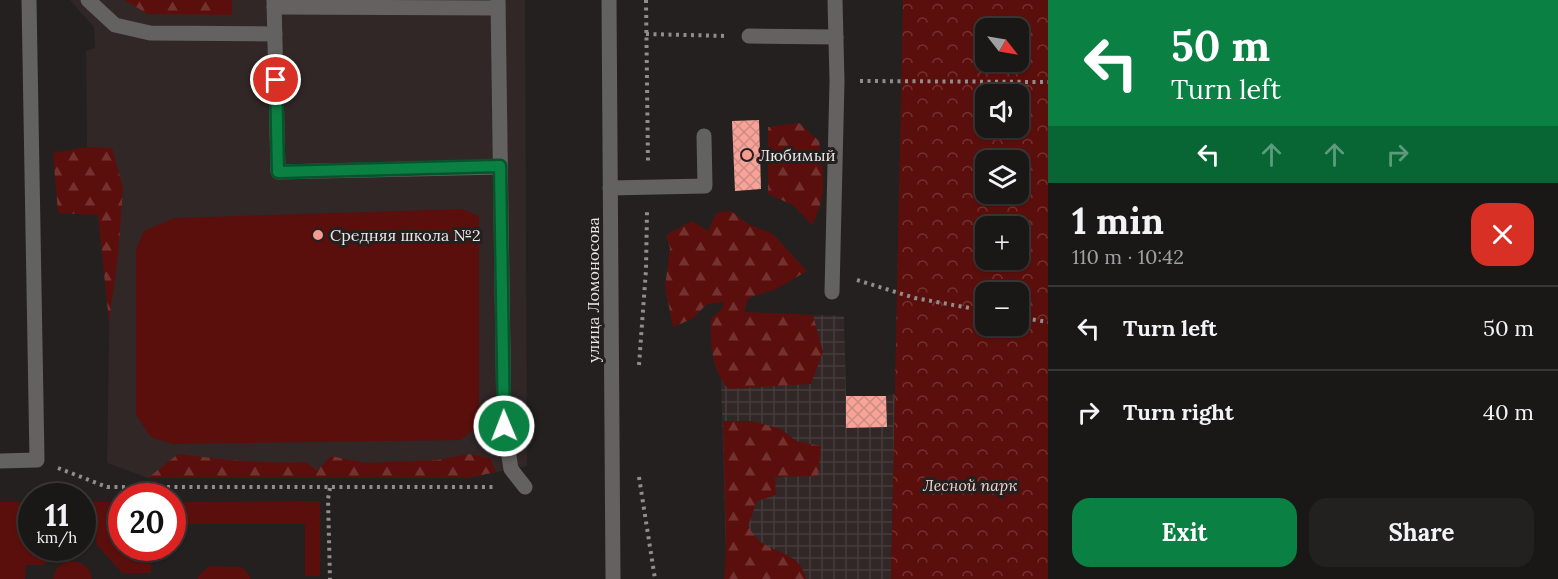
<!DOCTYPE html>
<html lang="en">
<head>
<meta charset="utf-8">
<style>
	:root { --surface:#1a1817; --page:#232120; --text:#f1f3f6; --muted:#9fa0a1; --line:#383736; --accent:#0b8043 }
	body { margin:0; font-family:Lora,serif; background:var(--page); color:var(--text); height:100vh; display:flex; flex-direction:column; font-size:22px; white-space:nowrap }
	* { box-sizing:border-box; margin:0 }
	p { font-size:20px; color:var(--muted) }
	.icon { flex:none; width:33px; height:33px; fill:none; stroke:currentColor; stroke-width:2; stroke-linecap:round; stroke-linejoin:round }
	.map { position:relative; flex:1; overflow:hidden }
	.drawer { display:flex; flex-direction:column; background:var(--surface); width:510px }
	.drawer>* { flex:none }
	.hud { background:#0b8043; color:#fff; overflow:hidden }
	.needle { width:39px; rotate:121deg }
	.controls { position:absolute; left:975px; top:18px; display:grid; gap:12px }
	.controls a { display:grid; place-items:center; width:54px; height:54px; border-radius:12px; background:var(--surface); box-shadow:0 2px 4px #0004,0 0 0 2px var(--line); font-size:30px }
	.speed { position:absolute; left:18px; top:483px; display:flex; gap:12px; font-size:30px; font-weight:700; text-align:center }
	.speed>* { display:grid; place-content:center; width:78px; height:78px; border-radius:50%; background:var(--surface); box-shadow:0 2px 4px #0004,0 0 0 2px var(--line); line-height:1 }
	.speed small { font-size:15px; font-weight:400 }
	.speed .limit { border:9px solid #d22; background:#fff; color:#111 }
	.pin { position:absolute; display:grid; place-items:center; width:51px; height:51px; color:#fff; margin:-26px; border:3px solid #fff; border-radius:50%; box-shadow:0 2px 6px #0007 }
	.me { position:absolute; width:66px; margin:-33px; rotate:359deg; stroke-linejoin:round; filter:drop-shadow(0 0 4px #0008) }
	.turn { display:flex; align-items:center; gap:21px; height:126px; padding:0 24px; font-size:27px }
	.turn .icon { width:78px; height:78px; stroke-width:2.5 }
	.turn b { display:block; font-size:42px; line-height:51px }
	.lanes { display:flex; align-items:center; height:57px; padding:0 24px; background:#0003; justify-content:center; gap:30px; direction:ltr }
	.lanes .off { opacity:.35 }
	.round { display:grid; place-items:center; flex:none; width:63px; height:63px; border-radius:18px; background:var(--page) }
	.head { display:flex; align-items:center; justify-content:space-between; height:102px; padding:0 24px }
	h1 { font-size:36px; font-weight:800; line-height:45px }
	.button { display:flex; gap:12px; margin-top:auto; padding:12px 24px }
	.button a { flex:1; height:69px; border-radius:18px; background:var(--accent); color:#fff; font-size:24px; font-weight:800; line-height:69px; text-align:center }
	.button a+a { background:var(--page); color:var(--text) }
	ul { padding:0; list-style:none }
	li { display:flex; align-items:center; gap:18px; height:84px; padding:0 24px; border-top:2px solid var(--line) }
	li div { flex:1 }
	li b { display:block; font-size:22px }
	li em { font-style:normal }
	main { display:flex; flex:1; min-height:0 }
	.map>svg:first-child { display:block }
	.built { fill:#312726 }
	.industrial { fill:url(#industrial-grid) }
	.green { fill:#5b0f0c }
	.forest { fill:url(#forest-firs) }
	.park { fill:url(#park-crowns); fill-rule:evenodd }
	.building { fill:url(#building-cross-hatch) }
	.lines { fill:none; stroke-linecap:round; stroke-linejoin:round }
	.path { stroke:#8f8d8d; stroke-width:4; stroke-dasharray:3 4.5; stroke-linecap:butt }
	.minor { stroke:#636261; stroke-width:15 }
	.route-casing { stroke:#07532c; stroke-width:15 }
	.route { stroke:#0b8043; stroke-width:10 }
	.poi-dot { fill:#f59c91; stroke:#23201f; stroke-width:2 }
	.labels { text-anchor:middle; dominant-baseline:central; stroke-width:6; stroke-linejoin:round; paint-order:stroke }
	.poi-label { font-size:16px; fill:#eae8e8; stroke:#23201f; text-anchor:start }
	.street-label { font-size:16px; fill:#eae8e8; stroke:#23201f }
	.park-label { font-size:16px; font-style:italic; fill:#efd4d0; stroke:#23201f }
</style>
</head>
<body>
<main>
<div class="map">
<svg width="1048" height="579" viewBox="0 0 1048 579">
	<defs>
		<pattern id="industrial-grid" width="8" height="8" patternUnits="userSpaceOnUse" patternTransform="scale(1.5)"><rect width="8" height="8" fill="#312726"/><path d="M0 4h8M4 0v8" fill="none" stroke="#453c3b"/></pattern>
		<pattern id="forest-firs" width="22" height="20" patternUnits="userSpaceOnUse" patternTransform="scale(1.5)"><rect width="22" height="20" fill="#5b0f0c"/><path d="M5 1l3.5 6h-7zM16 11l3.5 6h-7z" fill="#73322f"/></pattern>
		<pattern id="park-crowns" width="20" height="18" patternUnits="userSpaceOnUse" patternTransform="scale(1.5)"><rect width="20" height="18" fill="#5b0f0c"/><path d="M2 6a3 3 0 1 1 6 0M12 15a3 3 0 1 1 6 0" fill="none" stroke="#73322f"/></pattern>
		<pattern id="building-cross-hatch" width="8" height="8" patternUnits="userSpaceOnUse" patternTransform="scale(1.5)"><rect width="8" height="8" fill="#f8a398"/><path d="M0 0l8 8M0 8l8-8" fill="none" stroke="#cc8c84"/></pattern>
	</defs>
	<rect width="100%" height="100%" fill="#23201f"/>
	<polygon class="built" points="70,0 525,0 527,466 467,478 148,478 107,463 112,149 87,147 86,51 95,48 94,27"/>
	<polygon class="industrial" points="719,312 844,316 846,396 886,396 895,394 891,579 788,579 726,551"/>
	<g class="green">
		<polygon points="462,209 479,216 479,425 461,440 172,444 151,437 136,415 136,249 144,231 174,218"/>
		<polygon points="320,501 320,576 305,576 305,524 173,524 173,502"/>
		<polygon points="0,502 31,502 32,548 62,548 43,565 26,565 25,579 0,579"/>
		<polygon points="82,502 121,502 122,548 151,548 151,573 122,573 96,544 97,525 83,524"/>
		<path d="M 72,561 C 83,562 91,568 92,579 L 53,579 C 54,568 62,562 72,561 Z"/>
		<polygon points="209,566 242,567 250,576 250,579 198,579 198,576"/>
	</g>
	<g class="forest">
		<polygon points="124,0 232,0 232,15 148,14"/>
		<path d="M 799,123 L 819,141 C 824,173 828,195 812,225 L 793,205 L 768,194 L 768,127 Z"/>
		<polygon points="87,147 112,148 123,188 118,257 109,322 98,215 58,213 53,153"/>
		<path d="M 731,211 L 748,224 L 773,234 L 807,271 L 776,289 L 748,298 L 744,312 L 813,315 L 823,352 L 811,384 L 729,389 C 711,371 710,342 711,318 L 719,312 L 725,302 L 707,304 L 692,319 L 673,327 L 665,287 L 670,248 L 666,235 L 692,221 L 708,231 L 716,213 Z"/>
		<path d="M 723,421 L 752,421 L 781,429 L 796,441 L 821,446 L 818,476 L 775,477 L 776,495 L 757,501 L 748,526 C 752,532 757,541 764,544 C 782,555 801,555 806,579 L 724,579 L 726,551 Z"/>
		<path d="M 178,454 C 221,460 262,464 306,462 L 317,471 L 331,456 L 366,463 L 437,460 L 469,454 L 490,458 L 496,472 L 467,478 L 148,478 Z"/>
	</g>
	<path class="park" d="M 903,0 L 1048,0 L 1048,579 L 891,579 ZM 986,28 L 1018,28 L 1018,62 L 986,62 ZM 986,94 L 1018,94 L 1018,128 L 986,128 ZM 986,160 L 1018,160 L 1018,194 L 986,194 ZM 986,226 L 1018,226 L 1018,260 L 986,260 ZM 986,292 L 1018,292 L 1018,326 L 986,326 Z"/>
	<g class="building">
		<polygon points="759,120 761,189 735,191 732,121"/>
		<polygon points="846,396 886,396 887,427 846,428"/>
	</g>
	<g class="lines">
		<g class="path">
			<polyline points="646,0 648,164"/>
			<polyline points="646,34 727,36"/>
			<polyline points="860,81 1048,82"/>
			<polyline points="857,280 915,298 986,311"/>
			<polyline points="1018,317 1048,322"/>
			<polyline points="639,365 646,270 647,211"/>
			<polyline points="58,468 107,487 494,487"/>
			<polyline points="639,477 655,579"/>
			<polyline points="330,488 328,499 330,579"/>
		</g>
		<g class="minor">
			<polyline points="88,0 115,25 150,33 275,34"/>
			<polyline points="274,0 278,172 500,167"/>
			<polyline points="498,0 504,425 511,469 525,487"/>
			<polyline points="609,0 613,579"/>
			<polyline points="274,7 498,8"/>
			<polyline points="749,36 836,37"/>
			<polyline points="610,188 705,186 704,136"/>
			<polyline points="832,292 837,81 835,0"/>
			<polyline points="0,461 37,460 29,0"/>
		</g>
	</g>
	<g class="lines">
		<defs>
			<polyline id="route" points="276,80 278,172 500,166 504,426"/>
		</defs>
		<use href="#route" class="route-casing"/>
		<use href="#route" class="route"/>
	</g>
	<g class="poi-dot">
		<circle cx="747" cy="155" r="6"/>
		<circle cx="318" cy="235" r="6"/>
	</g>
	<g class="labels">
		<g class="poi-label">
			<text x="759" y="155">Любимый</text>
			<text x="330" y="235">Средняя школа №2</text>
		</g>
		<g class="street-label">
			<text transform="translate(593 290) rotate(-90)">улица Ломоносова</text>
		</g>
		<g class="park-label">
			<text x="970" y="485">Лесной парк</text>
		</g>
	</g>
</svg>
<div class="controls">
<a><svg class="needle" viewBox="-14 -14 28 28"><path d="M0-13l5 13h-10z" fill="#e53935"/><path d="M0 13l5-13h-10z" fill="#9fa0a1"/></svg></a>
<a><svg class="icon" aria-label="sound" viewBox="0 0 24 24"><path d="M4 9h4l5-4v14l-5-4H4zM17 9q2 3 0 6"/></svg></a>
<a><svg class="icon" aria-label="layers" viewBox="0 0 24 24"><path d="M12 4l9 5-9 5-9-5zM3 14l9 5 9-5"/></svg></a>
<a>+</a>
<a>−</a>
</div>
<div class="speed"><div>11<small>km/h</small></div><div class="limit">20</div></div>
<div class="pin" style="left:276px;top:80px;background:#d93025"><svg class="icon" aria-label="arrive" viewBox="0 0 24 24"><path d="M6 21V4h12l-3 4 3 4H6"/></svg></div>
<svg class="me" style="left:504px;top:426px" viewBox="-20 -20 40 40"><circle r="17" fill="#0b8043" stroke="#fff" stroke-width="3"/><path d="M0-11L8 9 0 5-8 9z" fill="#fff"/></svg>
</div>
<section class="drawer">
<div class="hud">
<div class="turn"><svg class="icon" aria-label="left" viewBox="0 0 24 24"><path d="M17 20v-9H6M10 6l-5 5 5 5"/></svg><div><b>50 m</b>Turn left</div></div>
<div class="lanes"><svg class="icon" aria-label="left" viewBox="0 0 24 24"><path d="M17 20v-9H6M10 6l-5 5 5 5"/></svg><svg class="icon off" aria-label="ahead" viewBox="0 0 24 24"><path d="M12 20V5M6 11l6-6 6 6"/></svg><svg class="icon off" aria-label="ahead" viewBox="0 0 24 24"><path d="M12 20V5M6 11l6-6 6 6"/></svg><svg class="icon off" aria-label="right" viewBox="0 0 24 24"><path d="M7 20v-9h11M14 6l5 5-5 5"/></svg></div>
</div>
<div class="head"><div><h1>1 min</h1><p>110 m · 10:42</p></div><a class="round" style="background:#d93025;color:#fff"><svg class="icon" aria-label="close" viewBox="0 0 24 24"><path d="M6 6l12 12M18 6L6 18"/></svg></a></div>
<ul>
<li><svg class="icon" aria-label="left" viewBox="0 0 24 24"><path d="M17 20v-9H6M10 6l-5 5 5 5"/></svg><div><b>Turn left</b></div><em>50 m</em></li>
<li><svg class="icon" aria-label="right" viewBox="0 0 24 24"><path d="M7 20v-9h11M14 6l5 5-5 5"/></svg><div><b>Turn right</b></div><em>40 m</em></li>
</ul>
<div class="button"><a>Exit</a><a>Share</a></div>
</section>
</main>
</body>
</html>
